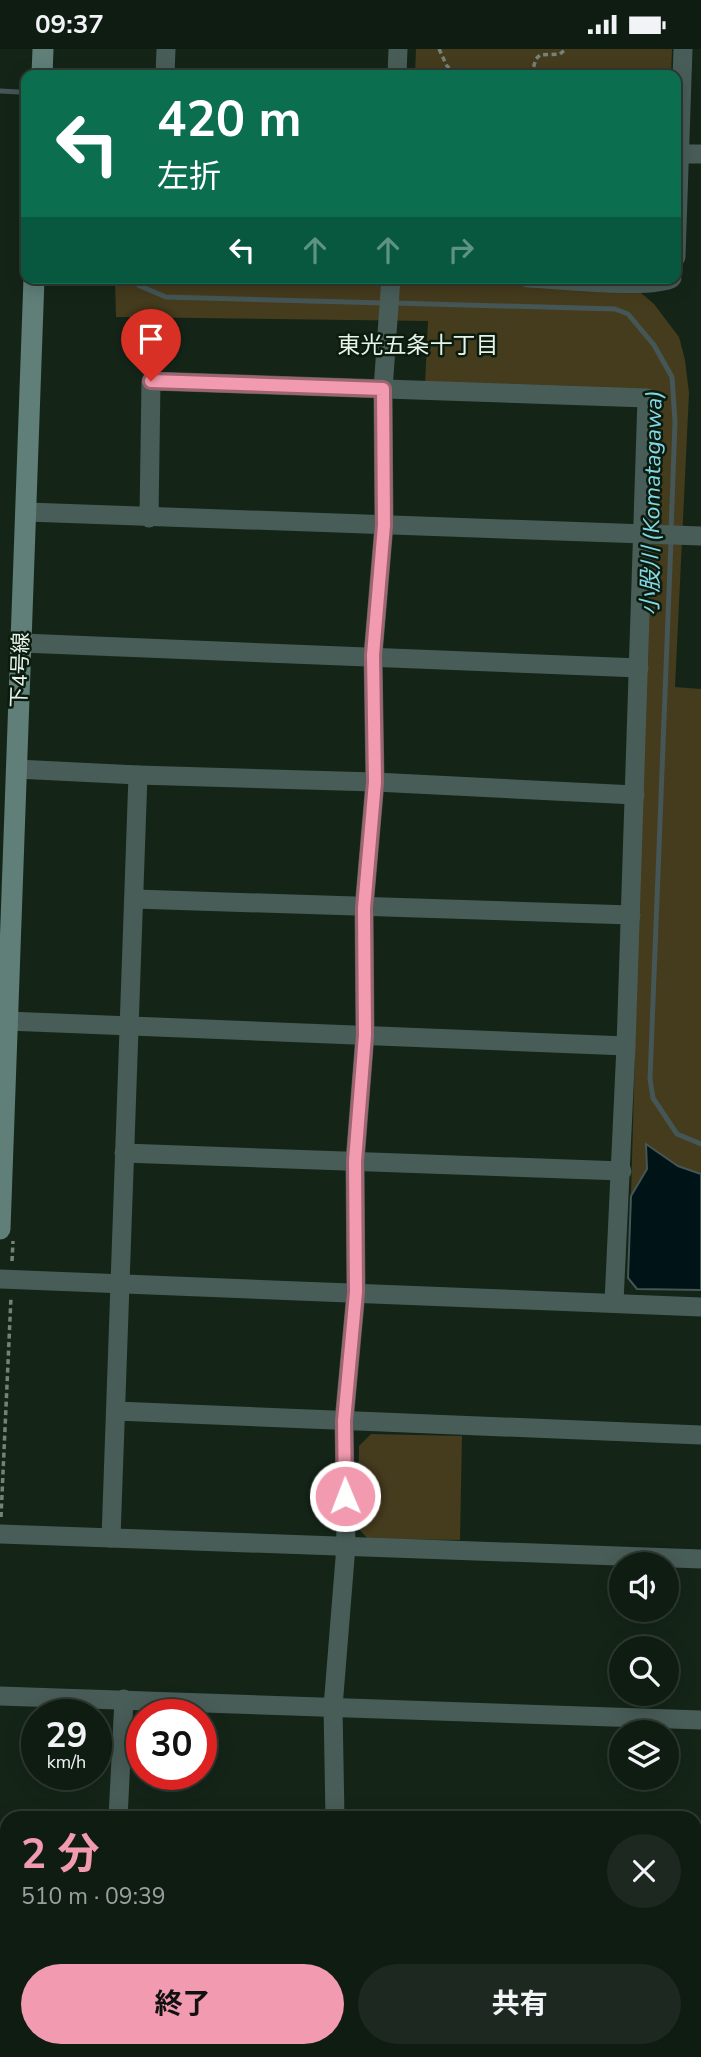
<!DOCTYPE html>
<html lang="ja">
<head>
<meta charset="utf-8">
<style>
	:root { --surface:#0f1c12; --page:#1d2920; --text:#f1f3f6; --muted:#9ba19f; --line:#2f3a32; --accent:#f29ab0 }
	body { margin:0; font-family:"Nunito Sans","Noto Sans JP",sans-serif; background:var(--page); color:var(--text); height:100vh; display:flex; flex-direction:column; font-size:26px; white-space:nowrap }
	* { box-sizing:border-box; margin:0 }
	p { font-size:23px; color:var(--muted) }
	.icon { flex:none; width:38px; height:38px; fill:none; stroke:currentColor; stroke-width:2; stroke-linecap:round; stroke-linejoin:round }
	.map { position:relative; flex:1; overflow:hidden }
	.drawer { position:absolute; left:0px; top:1762px; width:702px; height:247px; display:flex; flex-direction:column; background:var(--surface); border-radius:21px 21px 0 0; box-shadow:0 4px 18px #0003,0 0 0 2px var(--line) }
	.drawer>* { flex:none }
	.top-card { position:absolute; left:21px; top:21px; width:660px; height:214px; border-radius:14px; box-shadow:0 4px 18px #0003,0 0 0 2px var(--line); background:#0b6e4f; color:#fff; overflow:hidden }
	.controls { position:absolute; left:609px; top:1503px; display:grid; gap:14px }
	.controls a { display:grid; place-items:center; width:70px; height:70px; border-radius:50%; background:var(--surface); box-shadow:0 4px 18px #0003,0 0 0 2px var(--line); font-size:35px }
	.speed { position:absolute; left:21px; top:1650px; display:flex; gap:14px; font-size:35px; font-weight:700; text-align:center }
	.speed>* { display:grid; place-content:center; width:91px; height:91px; border-radius:50%; background:var(--surface); box-shadow:0 4px 18px #0003,0 0 0 2px var(--line); line-height:1 }
	.speed small { font-size:18px; font-weight:400 }
	.speed .limit { border:10px solid #d22; background:#fff; color:#111 }
	.pin { position:absolute; display:grid; place-items:center; width:60px; height:60px; color:#fff; margin:-72px -30px; border-radius:50% 50% 50% 0; rotate:-45deg; box-shadow:0 0 7px #0007 }
	.pin .icon { rotate:45deg }
	.me { position:absolute; width:77px; margin:-38px; rotate:359deg; stroke-linejoin:round; filter:drop-shadow(0 0 5px #0008) }
	.turn { display:flex; align-items:center; gap:24px; height:147px; padding:0 21px; font-size:32px }
	.turn .icon { width:91px; height:91px; stroke-width:2.5 }
	.turn b { display:block; font-size:49px; line-height:60px }
	.lanes { display:flex; align-items:center; height:66px; padding:0 21px; background:#0003; justify-content:center; gap:35px; direction:ltr }
	.lanes .off { opacity:.35 }
	.round { display:grid; place-items:center; flex:none; width:74px; height:74px; border-radius:37px; background:var(--page) }
	.overview { display:flex; align-items:center; justify-content:space-between; height:119px; padding:0 21px }
	h1 { font-size:42px; font-weight:700; line-height:52px; color:var(--accent) }
	.action { display:flex; gap:14px; margin-top:auto; padding:14px 21px }
	.action a { flex:1; height:80px; border-radius:42px; background:var(--accent); color:#111; font-size:28px; font-weight:700; line-height:80px; text-align:center }
	.action a+a { background:var(--page); color:var(--text) }
	.status { display:flex; justify-content:space-between; align-items:center; height:49px; padding:0 35px; background:var(--surface); direction:ltr }
	.status svg { height:19px; fill:currentColor }
	.map>svg:first-child { display:block }
	.green { fill:#453b1d }
	.water { fill:#001317; stroke:#455656; stroke-width:2 }
	.lines { fill:none; stroke-linecap:round; stroke-linejoin:round }
	.stream { stroke:#455656; stroke-width:5 }
	.path { stroke:#748277; stroke-width:3.5; stroke-dasharray:5 3.5; stroke-linecap:butt }
	.street { stroke:#495d58; stroke-width:19 }
	.secondary { stroke:#5f7f78; stroke-width:21 }
	.route-casing { stroke:#9d6472; stroke-width:18 }
	.route { stroke:#f29ab0; stroke-width:12 }
	.labels { text-anchor:middle; dominant-baseline:central; stroke-width:5; stroke-linejoin:round; paint-order:stroke }
	.street-label { font-size:21px; fill:#e7f2e9; stroke:#0b1c0f }
	.neighbourhood-label { font-size:23px; fill:#e7f2e9; stroke:#0b1c0f }
	.water-label { font-size:23px; font-style:italic; fill:#82d8e6; stroke:#0b1c0f }
</style>
</head>
<body>
<div class="status"><b>09:37</b><svg viewBox="0 0 49 12"><path d="M0 12V9h3v3zM5 12V6h3v6zM10 12V3h3v9zM15 12V0h3v12zM26 1h20v11H26zM47 4h2v5h-2z"/></svg></div>
<div class="map">
<svg width="701" height="2008" viewBox="0 0 701 2008">
	<rect width="100%" height="100%" fill="#142518"/>
	<g class="green">
		<polygon points="416,0 672,0 671,26 415,26"/>
		<polygon points="106,229 528,229 628,233 654,255 679,288 685,311 689,344 675,638 701,640 701,1125 678,1117 647,1095 647,1120 631,1147 653,347 425,336 428,272 116,268 115,232"/>
		<polygon points="371,1385 462,1387 460,1491 368,1490 358,1479 359,1397"/>
	</g>
	<polygon class="water" points="646,1095 678,1117 701,1125 701,1241 637,1240 628,1229 631,1147 647,1120"/>
	<g class="lines">
		<g class="stream">
			<polyline points="0,42 19,43"/>
			<polyline points="129,229 140,237 166,248 384,254"/>
			<polyline points="394,254 615,260 628,265 654,296 672,328 675,373 671,482"/>
			<polyline points="671,491 650,1030 653,1049 677,1085 701,1095"/>
		</g>
		<g class="path">
			<polyline points="439,0 447,17 457,26"/>
			<polyline points="531,26 536,10 540,6 560,5 566,0"/>
			<polyline points="21,214 26,66"/>
			<polyline points="12,1212 13,1192"/>
			<polyline points="1,1468 11,1248"/>
		</g>
		<g class="street">
			<polyline points="165,26 166,0"/>
			<polyline points="397,26 398,0"/>
			<polyline points="676,105 701,105"/>
			<polyline points="676,208 683,0"/>
			<path d="M 528,229 C 556,230 654,241 672,229"/>
			<polyline points="27,463 701,487"/>
			<polyline points="149,469 151,332 647,349 626,997 614,1253"/>
			<polyline points="22,594 639,619"/>
			<polyline points="16,720 138,726 375,733 635,746"/>
			<polyline points="135,850 631,866"/>
			<polyline points="7,972 626,997"/>
			<polyline points="124,1104 622,1122"/>
			<polyline points="0,1230 701,1258"/>
			<polyline points="116,1362 701,1386"/>
			<polyline points="0,1485 701,1510"/>
			<polyline points="111,1489 138,726"/>
			<polyline points="0,1647 701,1671"/>
			<polyline points="118,1769 124,1650"/>
			<polyline points="335,1769 333,1658 346,1497 344,1372 356,1243 355,1112 365,986 364,859 375,733 373,606 384,476 383,340 391,229"/>
			<polyline points="695,1814 701,1814"/>
			<polyline points="0,1925 7,1925"/>
			<polyline points="695,1947 701,1947"/>
			<polyline points="322,2008 322,2002"/>
		</g>
		<g class="secondary">
			<polyline points="42,26 43,0"/>
			<polyline points="0,1180 34,229"/>
		</g>
	</g>
	<g class="lines">
		<defs>
			<polyline id="route" points="151,332 383,340 384,476 373,606 375,733 364,859 365,986 355,1112 356,1243 344,1372 345,1447"/>
		</defs>
		<use href="#route" class="route-casing"/>
		<use href="#route" class="route"/>
	</g>
	<g class="labels">
		<g class="street-label">
			<text transform="translate(20 621) rotate(-88)">下4号線</text>
		</g>
		<g class="neighbourhood-label">
			<text x="418" y="296">東光五条十丁目</text>
		</g>
		<g class="water-label">
			<text transform="translate(652 454) rotate(-89)">小股川 (Komatagawa)</text>
		</g>
	</g>
</svg>
<div class="controls">
<a><svg class="icon" aria-label="sound" viewBox="0 0 24 24"><path d="M4 9h4l5-4v14l-5-4H4zM17 9q2 3 0 6"/></svg></a>
<a><svg class="icon" aria-label="search" viewBox="0 0 24 24"><circle cx="10" cy="10" r="6"/><path d="M15 15l6 6"/></svg></a>
<a><svg class="icon" aria-label="layers" viewBox="0 0 24 24"><path d="M12 4l9 5-9 5-9-5zM3 14l9 5 9-5"/></svg></a>
</div>
<div class="speed"><div>29<small>km/h</small></div><div class="limit">30</div></div>
<div class="pin" style="left:151px;top:332px;background:#d93025"><svg class="icon" aria-label="arrive" viewBox="0 0 24 24"><path d="M6 21V4h12l-3 4 3 4H6"/></svg></div>
<svg class="me" style="left:345px;top:1447px" viewBox="-20 -20 40 40"><circle r="17" fill="#f29ab0" stroke="#fff" stroke-width="3"/><path d="M0-11L8 9 0 5-8 9z" fill="#fff"/></svg>
<div class="top-card">
<div class="turn"><svg class="icon" aria-label="left" viewBox="0 0 24 24"><path d="M17 20v-9H6M10 6l-5 5 5 5"/></svg><div><b>420 m</b>左折</div></div>
<div class="lanes"><svg class="icon" aria-label="left" viewBox="0 0 24 24"><path d="M17 20v-9H6M10 6l-5 5 5 5"/></svg><svg class="icon off" aria-label="ahead" viewBox="0 0 24 24"><path d="M12 20V5M6 11l6-6 6 6"/></svg><svg class="icon off" aria-label="ahead" viewBox="0 0 24 24"><path d="M12 20V5M6 11l6-6 6 6"/></svg><svg class="icon off" aria-label="right" viewBox="0 0 24 24"><path d="M7 20v-9h11M14 6l5 5-5 5"/></svg></div>
</div>
<section class="drawer">
<div class="overview"><div><h1>2 分</h1><p>510 m · 09:39</p></div><a class="round"><svg class="icon" aria-label="close" viewBox="0 0 24 24"><path d="M6 6l12 12M18 6L6 18"/></svg></a></div>
<div class="action"><a>終了</a><a>共有</a></div>
</section>
</div>
</body>
</html>
